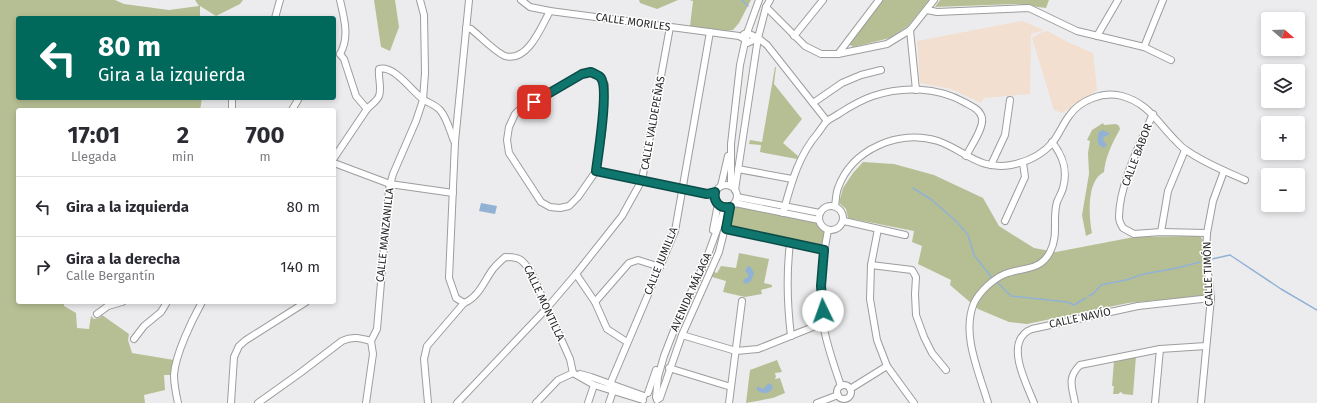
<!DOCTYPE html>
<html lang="es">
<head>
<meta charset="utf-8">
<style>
	:root { --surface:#fff; --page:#f7f7f7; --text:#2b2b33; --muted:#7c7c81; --line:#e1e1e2 }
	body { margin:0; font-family:"Fira Sans",sans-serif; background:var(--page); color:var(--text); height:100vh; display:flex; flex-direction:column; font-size:15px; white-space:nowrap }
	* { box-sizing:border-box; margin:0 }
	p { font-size:13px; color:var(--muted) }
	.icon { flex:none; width:22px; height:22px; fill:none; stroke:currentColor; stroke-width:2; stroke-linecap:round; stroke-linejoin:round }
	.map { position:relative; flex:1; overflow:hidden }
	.panel { position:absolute; left:16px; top:108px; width:320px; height:196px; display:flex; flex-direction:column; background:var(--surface); border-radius:4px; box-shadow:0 2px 6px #0003 }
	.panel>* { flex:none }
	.banner { position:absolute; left:16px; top:16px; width:320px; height:84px; border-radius:4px; box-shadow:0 2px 6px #0003; background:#00695c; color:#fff; overflow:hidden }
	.needle { width:26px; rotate:109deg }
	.buttons { position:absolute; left:1261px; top:12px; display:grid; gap:8px }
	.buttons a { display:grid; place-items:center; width:44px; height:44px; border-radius:4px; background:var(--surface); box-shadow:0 2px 6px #0003; font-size:20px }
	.pin { position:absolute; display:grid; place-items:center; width:34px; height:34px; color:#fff; margin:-17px; border-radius:8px; box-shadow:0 2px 6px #0006 }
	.me { position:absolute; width:44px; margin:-22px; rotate:357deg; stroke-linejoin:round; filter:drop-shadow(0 0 3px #0008) }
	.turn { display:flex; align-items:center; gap:14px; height:84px; padding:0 16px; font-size:18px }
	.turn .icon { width:52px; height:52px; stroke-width:2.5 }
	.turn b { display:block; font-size:28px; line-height:34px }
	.eta { display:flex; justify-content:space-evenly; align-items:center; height:68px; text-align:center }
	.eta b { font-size:24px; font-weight:700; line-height:28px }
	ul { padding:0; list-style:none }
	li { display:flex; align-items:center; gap:12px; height:60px; padding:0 16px; border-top:1px solid var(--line) }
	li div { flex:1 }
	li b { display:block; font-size:15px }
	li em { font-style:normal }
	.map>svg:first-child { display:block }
	.education { fill:#f2dfcf }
	.green { fill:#b6bf94 }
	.water { fill:#92b2d5 }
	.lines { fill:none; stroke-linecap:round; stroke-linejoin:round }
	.stream { stroke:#92b2d5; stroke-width:1.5 }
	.minor-casing { stroke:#9d9d9f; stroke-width:8 }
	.minor { stroke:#fff; stroke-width:6 }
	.route-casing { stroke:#0a4d48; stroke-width:10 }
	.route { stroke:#0f766e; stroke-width:7 }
	.labels { text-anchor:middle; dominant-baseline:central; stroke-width:3; stroke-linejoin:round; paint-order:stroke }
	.street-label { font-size:11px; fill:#282929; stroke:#fff }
</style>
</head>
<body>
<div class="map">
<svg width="1317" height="403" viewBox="0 0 1317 403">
	<rect width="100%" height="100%" fill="#ececee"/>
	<g class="education">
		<polygon points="1022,21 1044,30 1031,34 1030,94 984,98 981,103 951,89 920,83 917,41"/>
		<polygon points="1047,31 1072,44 1093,53 1097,90 1062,113 1054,110 1032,38 1040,33"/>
	</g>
	<g class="green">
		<polygon points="0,0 115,0 124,4 169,10 199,6 195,0 243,0 240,4 216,16 200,6 200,18 18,18 18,98 202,98 200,110 18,110 18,302 64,302 64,306 76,313 77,328 89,329 91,316 94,319 99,318 102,315 129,334 128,340 132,353 174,360 172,375 164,375 165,390 144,395 145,403 0,403"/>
		<polygon points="374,0 395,0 399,27 390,51 381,47"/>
		<polygon points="639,0 678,0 657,9 640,3"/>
		<polygon points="689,0 751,0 739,23 733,30 725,31 690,26 693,1"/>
		<polygon points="882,0 929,0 908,26 890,38 853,47 849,44"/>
		<polygon points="940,0 1049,0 1046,8 1016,4 935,7"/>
		<polygon points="775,67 776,67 774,84 802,119 783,143 798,156 797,159 760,152 761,145 749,144 750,140 762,142"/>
		<path d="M 1103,123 L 1104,125 L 1116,124 L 1119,126 L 1120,129 C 1113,142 1105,157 1104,172 C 1086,181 1089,216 1092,233 L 1086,236 L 1082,215 L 1089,174 L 1088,153 L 1090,141 L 1087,140 L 1092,130 Z"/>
		<polygon points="863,162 894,164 934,175 983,198 999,226 1034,248 1056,252 1134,237 1197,236 1201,237 1203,241 1207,289 1206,294 1201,296 1128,303 1027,324 1009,322 978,309 950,285 951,280 918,264 922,246 912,242 914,231 848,218 846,209 839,203 843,188 853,173"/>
		<polygon points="736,204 818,221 821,227 827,231 823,248 727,228 731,208"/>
		<polygon points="739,253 769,259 764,283 772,285 772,287 761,290 762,294 745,297 723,292 726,281 712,277 714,272 717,273 721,266 736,268"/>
		<polygon points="1136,356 1133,395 1123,394 1121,392 1118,394 1113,394 1114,386 1112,386 1114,361"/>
		<polygon points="777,360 782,372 775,373 776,377 775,378 775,379 780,378 785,393 773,398 746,403 750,370"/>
	</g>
	<g class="water">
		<path d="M 1103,130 L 1110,134 L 1104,137 L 1103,140 L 1107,145 L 1104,148 C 1096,145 1097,139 1099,132 Z"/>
		<polygon points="481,203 497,206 495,214 479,211"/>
		<polygon points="748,266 751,267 754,273 751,281 746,284 744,283 743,280 748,277 748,274 745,271"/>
		<path d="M 769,383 L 773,386 C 772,394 762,395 757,390 L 757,386 L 763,389 Z"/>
	</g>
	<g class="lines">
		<g class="stream">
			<polyline points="742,0 748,6"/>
			<polyline points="913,188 932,200 957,222 968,235 974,255 993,279"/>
			<polyline points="1212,259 1230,255 1281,289 1317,310"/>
			<polyline points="996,281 1011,296 1067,302 1074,305 1086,298"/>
			<polyline points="1089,296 1094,293 1101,285 1126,280 1144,274 1177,268 1200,262"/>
		</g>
		<defs>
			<g id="minor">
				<polyline points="521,0 530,7 550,11 739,36 746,40"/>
				<polyline points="766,7 805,46 821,54 838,54 887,44 910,30 934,0"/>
				<polyline points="927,10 937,12 1029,8 1077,31 1144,47 1171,60"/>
				<polyline points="275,18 280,0"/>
				<path d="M 466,28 L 471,29 C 480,36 495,52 505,56 C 528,63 542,25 550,11"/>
				<polyline points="910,30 916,90"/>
				<polyline points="744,34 747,33 758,38 745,44"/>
				<polyline points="794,36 823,0"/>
				<polyline points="1097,36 1118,0"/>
				<polyline points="758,38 767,45 827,121"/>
				<polyline points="1144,47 1163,0"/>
				<path d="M 340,54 L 344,59 L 356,96 L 367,109 C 371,105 377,101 379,96 C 382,88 378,78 379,69 C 395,65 412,92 424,100 C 429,103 435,105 440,110 C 447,118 450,131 454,141"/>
				<path d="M 340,54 C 350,37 344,18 340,0"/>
				<polyline points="838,54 879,0"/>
				<polygon points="591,72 601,77 605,85 602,133 596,171 578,197 569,206 560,208 550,207 541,202 509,153 507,140 509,127 515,114 522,107 545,96 582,74"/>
				<polyline points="232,98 232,110"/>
				<polyline points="813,103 842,83 861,75 881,70"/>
				<polyline points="292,110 299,98"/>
				<path d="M 1153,114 C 1140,143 1119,186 1119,217 C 1119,220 1121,225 1123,228 L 1134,234 L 1161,232 L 1207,233"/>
				<polyline points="334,158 367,109"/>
				<polyline points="334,163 390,184 453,193"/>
				<polyline points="991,165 1005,135 1010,100"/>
				<polyline points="738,169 792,179"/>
				<polyline points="596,171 707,194 715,198"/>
				<circle cx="726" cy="196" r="11"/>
				<polyline points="721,186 728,156"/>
				<polyline points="731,186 731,144 740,65 747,33 759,0"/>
				<polyline points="735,190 758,38 766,7 770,0"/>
				<polyline points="737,197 820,213"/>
				<polyline points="735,203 819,220"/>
				<circle cx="831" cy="218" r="12"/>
				<path d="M 835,206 C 836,200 836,193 838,188 C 852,149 899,129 938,141 C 964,150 980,171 1011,165 C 1027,162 1043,154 1053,142 C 1059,134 1063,124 1069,116 C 1080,100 1103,91 1122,96 C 1148,103 1157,122 1175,140 C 1178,143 1182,148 1186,150 C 1204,163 1225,171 1245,180"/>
				<path d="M 783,213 C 791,184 798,156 818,133 C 821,129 824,124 827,121 C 831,118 836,116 840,113 C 851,106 861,100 873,96 C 902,86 937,87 964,102 C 971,106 980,109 982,118 C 984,128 971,146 966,156"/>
				<polyline points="844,221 905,235"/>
				<polyline points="1005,221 1025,177 1023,163"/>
				<polyline points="726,229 824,250"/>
				<polyline points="878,229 871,265 870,299 877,340 887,366 914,403"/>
				<polyline points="713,230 718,204"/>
				<path d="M 828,230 C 822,261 819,292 823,323 C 826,344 834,365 841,386"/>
				<polyline points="1161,232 1168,191 1185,150"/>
				<path d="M 790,243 C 786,276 787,303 791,336"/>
				<polyline points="871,265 912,270 916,277 915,294 916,315 924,337 932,353 946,370"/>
				<polyline points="576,274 595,302 607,329 627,342"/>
				<polyline points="595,302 629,263 638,260 660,267"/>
				<polyline points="464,303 456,298 449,278 455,142 469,0"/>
				<polyline points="97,314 108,306 122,302"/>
				<polyline points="682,335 736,351 758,349 823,323"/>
				<polyline points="134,339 144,326 161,312 167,302"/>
				<polyline points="669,368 731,387"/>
				<polyline points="573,373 594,385 643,400"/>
				<polyline points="580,374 591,377 644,396"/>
				<circle cx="844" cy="392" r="7"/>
				<polyline points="608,389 675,231 710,32"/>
				<polyline points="850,389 887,366"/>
				<polyline points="648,393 656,370"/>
				<polyline points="656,397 658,377 664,356 676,325 706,260 725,208"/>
				<polyline points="657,400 660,398 682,335 719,252 730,207"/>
				<path d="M 178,403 C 176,394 174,385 174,375 C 175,355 192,320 202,302"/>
				<polyline points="231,403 234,357 239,346 246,340 306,302"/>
				<path d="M 258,403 L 300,373 L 342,341 C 352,336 360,338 371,341"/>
				<polyline points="366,403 373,354 371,341 377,329 389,189 393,174 416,121 423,100 425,73 424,15 420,0"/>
				<path d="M 428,403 L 424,359 L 427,346 L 464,303 C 479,297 484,281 493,269 C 497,264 501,261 505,257 C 520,257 522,259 531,272 L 570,359 L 573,373"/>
				<polyline points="457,403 547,308 576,274 622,216 642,180 670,27"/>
				<polyline points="536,403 558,380 573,373"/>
				<polyline points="588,403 594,385"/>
				<polyline points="609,403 613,391"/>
				<polyline points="729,403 742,301"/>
				<polyline points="817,403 838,395"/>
				<path d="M 988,403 C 979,372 961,334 974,303 C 980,291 993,279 1005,274 C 1021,267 1040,272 1050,252 C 1059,235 1052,219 1057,202 C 1059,197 1062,192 1063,188 C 1068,170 1063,156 1052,142"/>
				<path d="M 1034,403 C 1027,385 1008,350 1024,334 C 1026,332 1029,330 1032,329 L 1138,306 L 1211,298"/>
				<path d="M 1075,403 C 1072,386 1067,378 1080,365 L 1160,349 L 1206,346"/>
				<polyline points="1155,403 1160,349"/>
				<polyline points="1201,403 1211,298 1206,256 1207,233 1213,201 1224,171"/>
			</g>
		</defs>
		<use href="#minor" class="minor-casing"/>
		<use href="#minor" class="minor"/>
	</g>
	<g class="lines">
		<defs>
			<path id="route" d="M 534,102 L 582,74 L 591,72 C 594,74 599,75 601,78 C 609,89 598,155 596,171 L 707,194 L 715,192 C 713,202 720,209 730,207 L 726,229 L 824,250 L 821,286 L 823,311"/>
		</defs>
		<use href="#route" class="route-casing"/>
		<use href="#route" class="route"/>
	</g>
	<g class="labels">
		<g class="street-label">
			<text transform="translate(633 22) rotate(8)">CALLE MORILES</text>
			<text transform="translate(653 123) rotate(-80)">CALLE VALDEPEÑAS</text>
			<text transform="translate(1137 155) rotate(-69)">CALLE BABOR</text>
			<text transform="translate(385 235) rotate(-84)">CALLE MANZANILLA</text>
			<text transform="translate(661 261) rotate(-68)">CALLE JUMILLA</text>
			<text transform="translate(1208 274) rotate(-92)">CALLE TIMÓN</text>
			<text transform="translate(691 292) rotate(-66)">AVENIDA MÁLAGA</text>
			<text transform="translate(544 303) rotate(65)">CALLE MONTILLA</text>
			<text transform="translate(1080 318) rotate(-12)">CALLE NAVÍO</text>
		</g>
	</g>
</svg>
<div class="buttons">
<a><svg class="needle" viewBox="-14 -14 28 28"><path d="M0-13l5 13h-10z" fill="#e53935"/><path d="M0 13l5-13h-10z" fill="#7c7c81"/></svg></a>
<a><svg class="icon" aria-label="layers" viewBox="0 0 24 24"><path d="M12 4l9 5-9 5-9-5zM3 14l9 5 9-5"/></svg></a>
<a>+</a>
<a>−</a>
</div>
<div class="pin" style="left:534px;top:102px;background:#d93025"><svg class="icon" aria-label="arrive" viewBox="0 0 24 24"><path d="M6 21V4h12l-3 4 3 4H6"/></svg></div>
<svg class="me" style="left:823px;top:311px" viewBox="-20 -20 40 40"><circle r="19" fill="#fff"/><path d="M0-13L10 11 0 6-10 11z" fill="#0f766e"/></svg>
<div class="banner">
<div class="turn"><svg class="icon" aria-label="left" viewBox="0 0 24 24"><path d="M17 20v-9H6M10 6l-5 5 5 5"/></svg><div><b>80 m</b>Gira a la izquierda</div></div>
</div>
<section class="panel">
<div class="eta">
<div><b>17:01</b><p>Llegada</p></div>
<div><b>2</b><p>min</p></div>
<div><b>700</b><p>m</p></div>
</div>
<ul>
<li><svg class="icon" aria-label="left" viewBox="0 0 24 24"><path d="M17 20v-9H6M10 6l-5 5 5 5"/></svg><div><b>Gira a la izquierda</b></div><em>80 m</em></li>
<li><svg class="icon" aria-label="right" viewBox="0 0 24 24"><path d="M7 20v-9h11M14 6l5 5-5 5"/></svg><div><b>Gira a la derecha</b><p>Calle Bergantín</p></div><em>140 m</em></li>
</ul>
</section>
</div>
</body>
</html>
